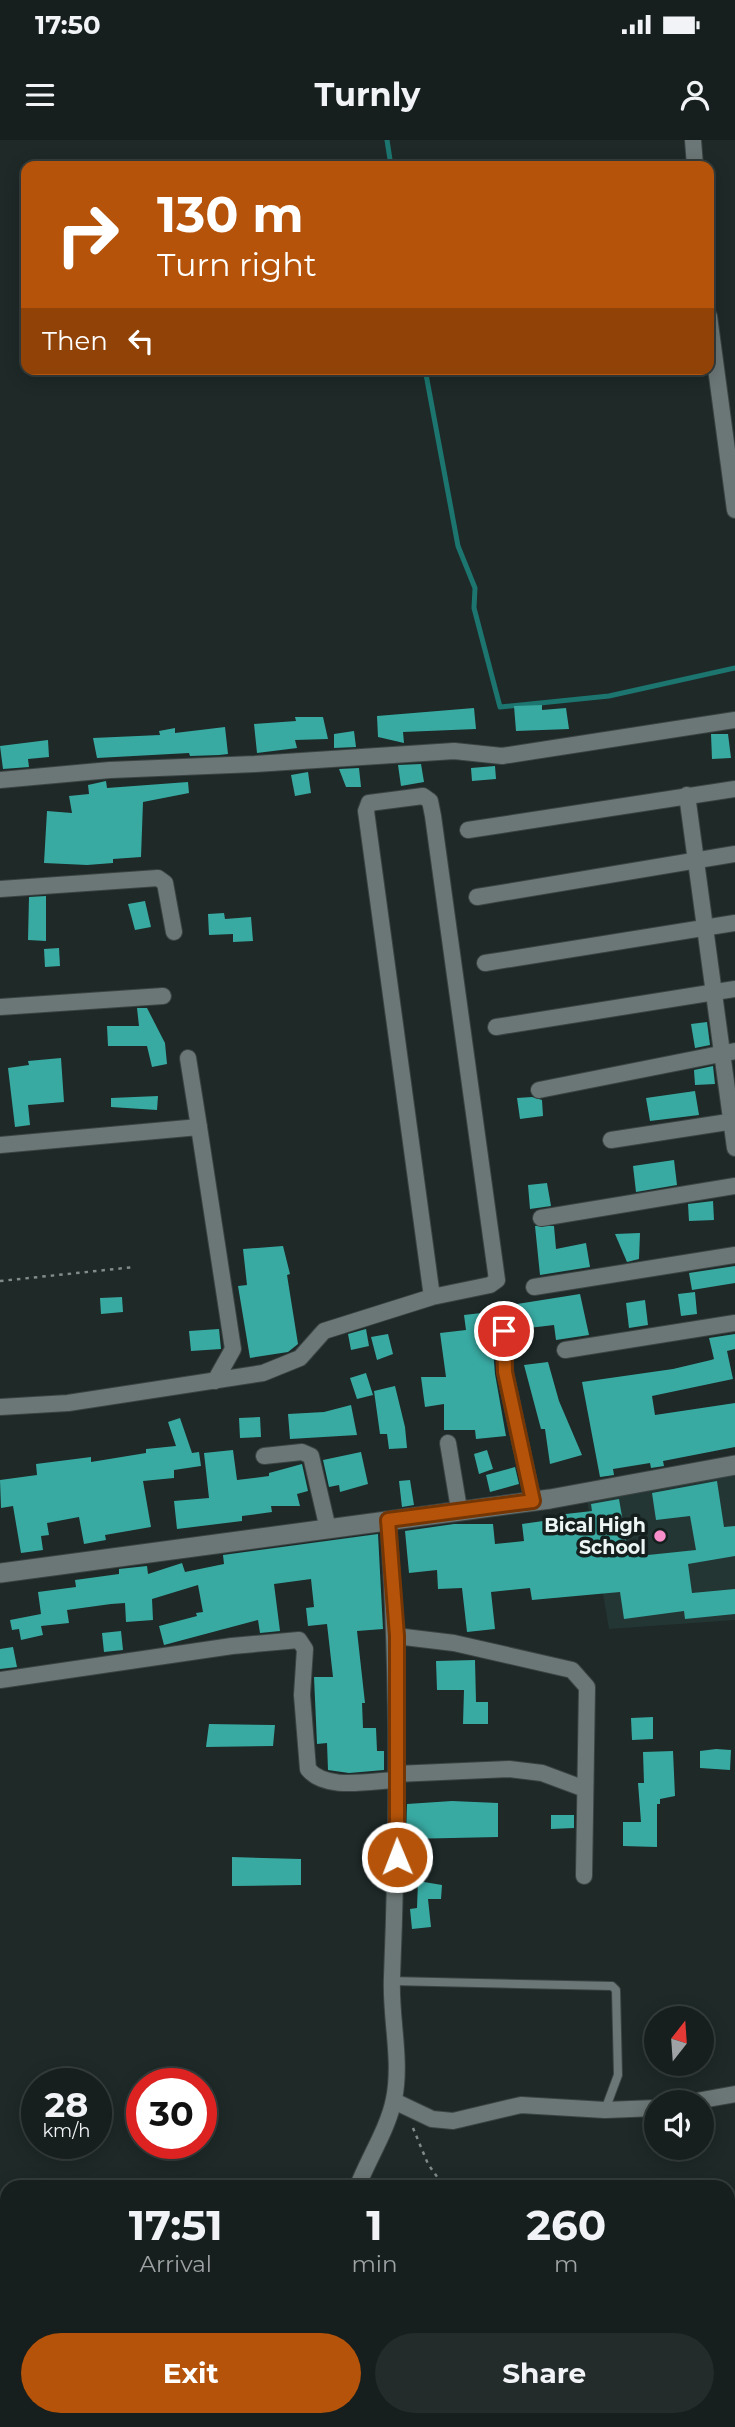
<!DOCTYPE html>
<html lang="en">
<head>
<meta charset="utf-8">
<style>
	:root { --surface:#161f1e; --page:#232c2b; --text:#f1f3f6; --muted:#9ea2a4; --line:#353d3c; --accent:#b45309 }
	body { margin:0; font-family:Montserrat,sans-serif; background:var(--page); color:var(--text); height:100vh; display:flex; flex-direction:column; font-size:26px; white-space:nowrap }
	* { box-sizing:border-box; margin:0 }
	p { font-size:23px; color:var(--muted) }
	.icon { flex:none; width:38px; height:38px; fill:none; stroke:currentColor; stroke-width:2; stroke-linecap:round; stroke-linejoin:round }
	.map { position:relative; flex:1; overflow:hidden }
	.panel { position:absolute; left:0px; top:2040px; width:735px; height:247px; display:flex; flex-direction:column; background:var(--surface); border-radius:21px 21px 0 0; box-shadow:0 4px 18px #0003,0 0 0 2px var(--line) }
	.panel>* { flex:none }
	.top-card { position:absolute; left:21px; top:21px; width:693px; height:214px; border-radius:14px; box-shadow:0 4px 18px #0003,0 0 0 2px var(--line); background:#b45309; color:#fff; overflow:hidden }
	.needle { width:46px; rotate:17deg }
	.controls { position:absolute; left:644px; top:1866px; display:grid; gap:14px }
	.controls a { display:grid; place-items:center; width:70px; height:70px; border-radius:50%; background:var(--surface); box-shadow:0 4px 18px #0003,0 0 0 2px var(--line); font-size:35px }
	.speed { position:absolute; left:21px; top:1928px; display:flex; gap:14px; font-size:35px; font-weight:700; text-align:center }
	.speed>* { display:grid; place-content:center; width:91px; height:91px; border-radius:50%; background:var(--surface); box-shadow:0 4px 18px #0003,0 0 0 2px var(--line); line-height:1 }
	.speed small { font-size:18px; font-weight:400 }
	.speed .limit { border:10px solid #d22; background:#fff; color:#111 }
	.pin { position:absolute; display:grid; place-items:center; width:60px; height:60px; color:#fff; margin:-30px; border:4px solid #fff; border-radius:50%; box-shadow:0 2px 7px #0007 }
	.me { position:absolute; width:77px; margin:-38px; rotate:359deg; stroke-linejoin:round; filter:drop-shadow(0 0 5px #0008) }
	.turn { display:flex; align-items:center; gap:24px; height:147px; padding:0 21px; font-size:32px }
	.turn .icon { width:91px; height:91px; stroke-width:2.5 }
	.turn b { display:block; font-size:49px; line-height:60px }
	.then { display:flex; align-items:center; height:66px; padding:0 21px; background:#0003; gap:14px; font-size:26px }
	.eta { display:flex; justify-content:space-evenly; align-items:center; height:119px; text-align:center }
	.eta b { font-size:42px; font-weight:700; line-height:49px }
	.cta { display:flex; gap:14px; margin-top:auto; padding:14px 21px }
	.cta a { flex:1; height:80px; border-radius:42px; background:var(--accent); color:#fff; font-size:28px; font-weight:700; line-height:80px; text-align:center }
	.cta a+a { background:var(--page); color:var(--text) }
	.status { display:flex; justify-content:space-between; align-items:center; height:49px; padding:0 35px; background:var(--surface); direction:ltr }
	.status svg { height:19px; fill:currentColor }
	header { display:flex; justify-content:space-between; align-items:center; height:91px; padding:0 21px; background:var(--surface); font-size:32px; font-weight:700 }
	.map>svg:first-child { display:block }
	.built { fill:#233634 }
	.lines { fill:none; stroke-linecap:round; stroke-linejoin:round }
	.stream { stroke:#1c756f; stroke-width:5 }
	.building { fill:#38aaa2 }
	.service-casing { stroke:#3b4443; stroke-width:10 }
	.minor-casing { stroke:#3b4443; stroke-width:18 }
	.tertiary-casing { stroke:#3b4443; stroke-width:21 }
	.path { stroke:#828b8a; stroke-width:2.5; stroke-dasharray:3.5 5; stroke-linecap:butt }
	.service { stroke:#6b7776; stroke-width:8 }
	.minor { stroke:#6b7776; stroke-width:16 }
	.tertiary { stroke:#6b7776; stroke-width:19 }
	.route-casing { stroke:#753606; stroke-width:18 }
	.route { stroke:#b45309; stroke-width:12 }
	.poi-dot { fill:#f98fca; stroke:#15201e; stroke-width:2.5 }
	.labels { text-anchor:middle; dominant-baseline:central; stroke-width:7; stroke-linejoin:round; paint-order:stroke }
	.poi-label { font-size:19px; font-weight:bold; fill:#eef6f5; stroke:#15201e; text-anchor:end }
</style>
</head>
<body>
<div class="status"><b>17:50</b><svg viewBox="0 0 49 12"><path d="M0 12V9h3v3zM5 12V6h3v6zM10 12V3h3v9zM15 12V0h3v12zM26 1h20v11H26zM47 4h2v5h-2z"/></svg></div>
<header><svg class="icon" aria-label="menu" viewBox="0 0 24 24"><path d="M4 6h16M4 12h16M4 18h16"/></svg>Turnly<svg class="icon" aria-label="person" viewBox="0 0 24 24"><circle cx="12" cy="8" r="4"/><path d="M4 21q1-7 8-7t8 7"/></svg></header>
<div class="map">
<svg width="735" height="2287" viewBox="0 0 735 2287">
	<rect width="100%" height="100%" fill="#1e2928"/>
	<polygon class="built" points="735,1329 735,1480 609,1489 586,1354"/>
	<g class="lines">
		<g class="stream">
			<polyline points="387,0 391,26"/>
			<polyline points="425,229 458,406 475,448 474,468 500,567 609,556 735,528"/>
		</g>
	</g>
	<g class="building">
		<polygon points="542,565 542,570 566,568 569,589 516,591 514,566"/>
		<polygon points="474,568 476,589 403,592 404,603 378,597 377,576"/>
		<polygon points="295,577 323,577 328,599 295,600 297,608 257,613 254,584 296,581"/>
		<polygon points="225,587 228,614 219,615 190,616 189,613 97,618 93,598 160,595 159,591 175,588 175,593"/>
		<polygon points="354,591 356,607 334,608 334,594"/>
		<polygon points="711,594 728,594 731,618 712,619"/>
		<polygon points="48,600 49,617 28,619 29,627 3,629 0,606"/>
		<polygon points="421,624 424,642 401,646 398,625"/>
		<polygon points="495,626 496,639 472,641 471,628"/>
		<polygon points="359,628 361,647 346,647 339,629"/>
		<polygon points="308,632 311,653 295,656 291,635"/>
		<polygon points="106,641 107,648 188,642 189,653 143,662 141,717 113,719 113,723 87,725 44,723 47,671 72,673 69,656 89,654 88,645"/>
		<polygon points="46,756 46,801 28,800 29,757"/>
		<polygon points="145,761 151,787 135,790 128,764"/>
		<polygon points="224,773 225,779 251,777 253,801 233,802 233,794 209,795 208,774"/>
		<polygon points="59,808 60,826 45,827 44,809"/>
		<polygon points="137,868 147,868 165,903 167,924 152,927 147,906 108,906 107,886 139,886"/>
		<polygon points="707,882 710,905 695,908 691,884"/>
		<polygon points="61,918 64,962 28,965 30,985 15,987 8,928 29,925 28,921"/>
		<polygon points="713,926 715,944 695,945 694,930"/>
		<polygon points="695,951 699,975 650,981 646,958"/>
		<polygon points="158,956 157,970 111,967 111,958"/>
		<polygon points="532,957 542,960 543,976 520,979 517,958"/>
		<polygon points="674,1020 677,1045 636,1052 633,1026"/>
		<polygon points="547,1043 551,1066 530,1069 528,1045"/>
		<polygon points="713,1061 714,1080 689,1081 688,1064"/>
		<polygon points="535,1086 554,1086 556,1109 586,1103 590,1127 540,1135"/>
		<polygon points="640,1093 639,1119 627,1122 615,1094"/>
		<polygon points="283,1106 290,1134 287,1135 298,1204 288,1212 250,1218 238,1146 247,1145 243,1109"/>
		<polygon points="735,1126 735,1143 692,1150 689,1133"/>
		<polygon points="695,1152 697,1174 681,1176 678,1154"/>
		<polygon points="580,1154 589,1195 556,1200 554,1185 520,1189 517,1164"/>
		<polygon points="122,1157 123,1172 101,1174 100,1158"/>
		<polygon points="645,1160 648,1185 629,1188 626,1163"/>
		<polygon points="490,1172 495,1234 506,1296 476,1299 475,1290 444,1290 444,1264 425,1267 421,1237 446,1237 440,1193 466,1190 464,1175"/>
		<polygon points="219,1189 221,1209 191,1211 189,1191"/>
		<polygon points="366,1189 369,1206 351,1210 348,1194"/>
		<polygon points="388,1194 393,1214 377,1220 371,1197"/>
		<polygon points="735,1194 735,1209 727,1211 733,1239 652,1256 655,1275 735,1263 735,1307 663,1321 664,1326 651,1328 650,1323 613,1329 614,1335 600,1337 582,1242 673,1229 711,1220 714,1219 709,1198"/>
		<polygon points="548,1222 559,1261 582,1315 550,1324 545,1289 541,1289 524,1225"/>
		<polygon points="366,1233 373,1255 357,1259 350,1238"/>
		<polygon points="395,1246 405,1287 407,1308 389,1309 387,1294 380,1294 374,1251"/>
		<polygon points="351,1265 357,1295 290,1299 288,1274 324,1272"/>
		<polygon points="260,1277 261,1297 240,1298 239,1278"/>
		<polygon points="180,1278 192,1313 199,1312 201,1326 174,1330 174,1338 143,1341 151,1387 105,1395 106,1400 84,1404 79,1377 47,1383 49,1395 41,1396 43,1410 21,1413 13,1366 1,1368 0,1340 37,1335 36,1324 91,1317 91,1322 146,1313 146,1309 176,1306 168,1282"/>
		<polygon points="233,1310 237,1340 269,1336 269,1333 302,1324 308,1351 297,1354 300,1366 271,1366 272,1372 242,1376 242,1381 177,1389 174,1361 209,1358 204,1313"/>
		<polygon points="487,1310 493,1329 479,1334 474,1314"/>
		<polygon points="361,1312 368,1344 340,1352 339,1345 329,1347 323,1320"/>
		<polygon points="515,1327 519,1344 490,1352 486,1335"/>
		<polygon points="410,1340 414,1365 402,1367 399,1341"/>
		<polygon points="717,1341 724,1387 735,1386 735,1416 688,1424 692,1453 735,1449 735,1474 685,1479 684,1471 624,1479 620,1452 532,1460 530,1448 491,1452 495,1489 467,1492 462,1448 438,1449 437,1430 409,1433 405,1391 454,1384 493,1384 495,1404 524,1401 522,1384 557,1379 557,1375 592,1371 591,1364 619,1359 629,1417 696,1410 690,1376 656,1380 652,1353"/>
		<polygon points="378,1394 383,1489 357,1491 365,1563 362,1563 363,1588 376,1588 377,1611 384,1611 384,1630 349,1633 328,1630 327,1603 317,1604 314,1537 333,1537 327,1484 308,1486 306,1468 314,1467 311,1439 274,1444 280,1491 260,1493 258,1480 164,1505 159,1486 197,1476 196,1473 203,1472 198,1445 152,1459 153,1480 126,1482 125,1463 111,1464 67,1470 69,1483 41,1486 43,1495 21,1500 19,1489 12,1490 10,1480 41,1474 38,1452 76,1447 75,1440 119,1434 119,1429 147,1426 148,1434 182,1423 185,1432 224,1424 223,1415"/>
		<polygon points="121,1491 123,1510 104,1512 102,1493"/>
		<polygon points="13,1507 17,1527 0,1529 0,1509"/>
		<polygon points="475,1520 476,1562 488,1562 488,1584 463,1584 464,1550 437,1550 436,1521"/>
		<polygon points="653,1577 653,1599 632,1600 631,1578"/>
		<polygon points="209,1584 275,1585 273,1606 206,1607"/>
		<polygon points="716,1609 731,1610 730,1630 700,1628 700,1611"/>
		<polygon points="673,1611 675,1656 660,1659 660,1664 657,1664 657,1707 623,1706 623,1682 641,1682 638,1643 644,1643 643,1612"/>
		<polygon points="452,1661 498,1663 498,1697 406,1699 407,1664"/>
		<polygon points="551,1675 574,1675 574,1688 551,1689"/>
		<polygon points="232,1717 301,1719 301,1745 232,1746"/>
		<polygon points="418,1741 442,1745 441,1759 428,1759 431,1787 412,1789 410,1769 417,1768"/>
	</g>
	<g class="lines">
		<defs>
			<polyline id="service" points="391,1841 612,1846 616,1850 618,1935 605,1970"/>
			<g id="minor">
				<polyline points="693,0 695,26"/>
				<polyline points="709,176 735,370"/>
				<polyline points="0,640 110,630 255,624 454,611 502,616 735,580"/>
				<polyline points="687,655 735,1008"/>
				<polyline points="468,690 735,649"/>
				<polyline points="0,749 158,738 165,743 174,792"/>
				<polyline points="477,757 735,714"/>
				<polyline points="485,823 735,783"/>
				<polyline points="0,867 163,856"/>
				<polyline points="496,887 735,849"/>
				<polyline points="188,918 199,987"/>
				<polyline points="539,950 735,911"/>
				<polyline points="611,1000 735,981"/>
				<polyline points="0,1005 199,987 233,1209 215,1241"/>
				<polyline points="541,1078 735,1046"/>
				<polyline points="534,1147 735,1115"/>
				<polyline points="504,1191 505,1232 533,1361"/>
				<polyline points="565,1210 735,1183"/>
				<polyline points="0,1267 68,1263 263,1233 300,1218 324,1191 432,1157 490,1145 497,1140 433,676 430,661 423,656 369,663 366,671 432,1157"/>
				<polyline points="448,1303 459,1369"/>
				<polyline points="264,1316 302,1312 311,1316 328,1389"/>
				<polyline points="396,1496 454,1503 572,1530 587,1547 584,1736"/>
				<path d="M 0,1540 L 232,1506 L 299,1500 L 305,1509 L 302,1555 L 308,1629 C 325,1651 370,1641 396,1640"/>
				<polyline points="396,1634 509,1629 542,1633 585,1649"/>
				<polyline points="394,1961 432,1979 453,1981 521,1965 605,1970 656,1968"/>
				<polyline points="691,1962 735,1954"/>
				<path d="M 357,2048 C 368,2019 388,1989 394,1959 C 402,1919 390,1878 392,1837 C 398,1685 399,1532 388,1380"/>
				<polyline points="0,2143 7,2145"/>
				<polyline points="439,2280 459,2287"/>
			</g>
			<polyline id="tertiary" points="0,1433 550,1359 735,1325"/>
		</defs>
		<use href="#service" class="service-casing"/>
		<use href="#minor" class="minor-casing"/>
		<use href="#tertiary" class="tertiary-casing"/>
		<g class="path">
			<polyline points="0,1141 135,1127"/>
			<polyline points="413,1988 428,2024 445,2048"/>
			<polyline points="728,2268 735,2275"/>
		</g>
		<use href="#service" class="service"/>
		<use href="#minor" class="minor"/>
		<use href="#tertiary" class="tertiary"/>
	</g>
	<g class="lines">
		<defs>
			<polyline id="route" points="397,1717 397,1496 388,1380 533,1361 505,1232 504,1191"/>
		</defs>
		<use href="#route" class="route-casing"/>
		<use href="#route" class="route"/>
	</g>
	<circle class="poi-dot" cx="660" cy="1396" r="7"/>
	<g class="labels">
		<g class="poi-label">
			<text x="646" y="1385">Bical High<tspan x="646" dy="22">School</tspan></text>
		</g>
	</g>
</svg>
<div class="controls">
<a><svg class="needle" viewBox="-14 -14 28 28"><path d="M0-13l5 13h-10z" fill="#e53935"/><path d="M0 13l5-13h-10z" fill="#9ea2a4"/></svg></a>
<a><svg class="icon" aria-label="sound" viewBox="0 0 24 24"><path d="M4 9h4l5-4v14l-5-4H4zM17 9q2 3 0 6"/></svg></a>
</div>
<div class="speed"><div>28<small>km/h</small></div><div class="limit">30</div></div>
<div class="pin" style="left:504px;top:1191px;background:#d93025"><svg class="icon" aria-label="arrive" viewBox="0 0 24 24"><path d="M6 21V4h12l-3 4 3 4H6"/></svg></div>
<svg class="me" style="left:397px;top:1717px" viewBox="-20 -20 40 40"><circle r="17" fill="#b45309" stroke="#fff" stroke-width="3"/><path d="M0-11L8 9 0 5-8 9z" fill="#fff"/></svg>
<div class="top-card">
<div class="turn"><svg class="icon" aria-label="right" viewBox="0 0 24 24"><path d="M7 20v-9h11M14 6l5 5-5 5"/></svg><div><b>130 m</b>Turn right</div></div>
<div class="then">Then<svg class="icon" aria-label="left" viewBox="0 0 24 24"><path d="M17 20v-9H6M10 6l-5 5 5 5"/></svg></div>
</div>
<section class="panel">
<div class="eta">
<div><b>17:51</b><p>Arrival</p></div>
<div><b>1</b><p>min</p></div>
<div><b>260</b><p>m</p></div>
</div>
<div class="cta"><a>Exit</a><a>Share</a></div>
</section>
</div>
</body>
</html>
